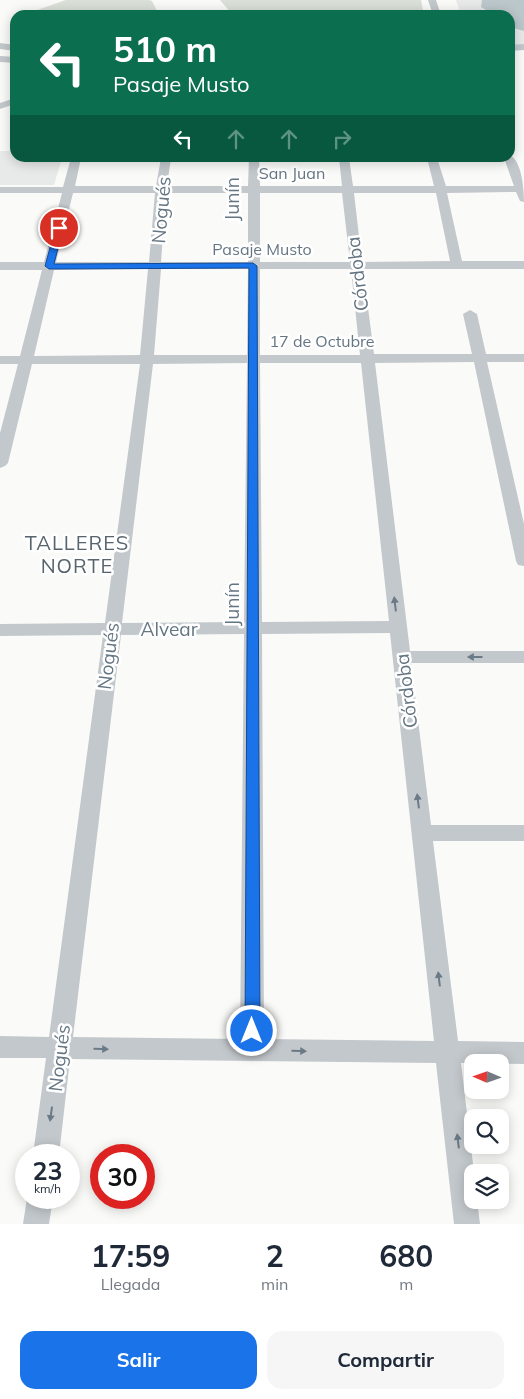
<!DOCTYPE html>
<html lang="es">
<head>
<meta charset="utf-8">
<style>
	:root { --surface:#fff; --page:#f6f6f7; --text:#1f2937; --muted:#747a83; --accent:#1a73e8 }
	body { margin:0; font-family:Mulish,sans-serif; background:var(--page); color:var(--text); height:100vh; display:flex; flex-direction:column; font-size:19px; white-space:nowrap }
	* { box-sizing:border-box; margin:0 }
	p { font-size:16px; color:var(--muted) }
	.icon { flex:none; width:28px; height:28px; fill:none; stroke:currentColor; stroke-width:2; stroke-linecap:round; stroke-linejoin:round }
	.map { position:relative; height:1224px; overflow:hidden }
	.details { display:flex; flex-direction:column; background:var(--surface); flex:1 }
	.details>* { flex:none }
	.guide { position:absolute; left:10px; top:10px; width:505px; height:152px; border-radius:15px; box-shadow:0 2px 12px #0003; background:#0b6e4f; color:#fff; overflow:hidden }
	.needle { width:32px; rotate:272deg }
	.buttons { position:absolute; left:464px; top:1054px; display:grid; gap:10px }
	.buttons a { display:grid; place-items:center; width:45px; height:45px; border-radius:10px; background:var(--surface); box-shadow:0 2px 12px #0003; font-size:25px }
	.speed { position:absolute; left:15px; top:1144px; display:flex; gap:10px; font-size:25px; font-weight:700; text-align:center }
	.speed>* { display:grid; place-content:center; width:65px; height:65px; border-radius:50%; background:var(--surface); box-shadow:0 2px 12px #0003; line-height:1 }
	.speed small { font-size:12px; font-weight:400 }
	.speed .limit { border:8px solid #d22; background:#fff; color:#111 }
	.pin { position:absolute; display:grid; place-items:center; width:42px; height:42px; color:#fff; margin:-21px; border:2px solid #fff; border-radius:50%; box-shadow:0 1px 5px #0007 }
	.me { position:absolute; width:55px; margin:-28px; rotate:0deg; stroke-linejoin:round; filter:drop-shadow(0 0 4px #0008) }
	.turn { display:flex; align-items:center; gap:18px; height:105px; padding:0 20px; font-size:22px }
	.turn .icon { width:65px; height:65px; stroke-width:2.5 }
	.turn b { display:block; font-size:35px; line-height:42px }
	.lanes { display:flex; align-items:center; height:48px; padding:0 20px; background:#0003; justify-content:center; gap:25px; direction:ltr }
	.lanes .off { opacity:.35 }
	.eta { display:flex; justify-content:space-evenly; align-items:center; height:85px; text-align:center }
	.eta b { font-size:30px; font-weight:700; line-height:35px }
	.button { display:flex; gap:10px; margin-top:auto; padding:10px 20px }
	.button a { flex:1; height:58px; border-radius:15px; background:var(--accent); color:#fff; font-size:20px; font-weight:700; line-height:58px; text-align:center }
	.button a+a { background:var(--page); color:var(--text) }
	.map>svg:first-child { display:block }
	.built { fill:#e8e9e9 }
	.green { fill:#dadfd7 }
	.water { fill:#bbc7cb }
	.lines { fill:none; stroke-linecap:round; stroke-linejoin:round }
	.minor { fill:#c3c8cc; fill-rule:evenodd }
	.oneway { fill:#6a7a87 }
	.route { fill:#1a73e8; stroke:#114b97 }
	.labels { text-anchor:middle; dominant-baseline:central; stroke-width:5; stroke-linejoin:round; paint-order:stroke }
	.far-street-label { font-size:16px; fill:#657683; stroke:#fff }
	.street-label { font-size:19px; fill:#657683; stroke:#fff }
	.neighbourhood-label { font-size:20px; letter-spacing:1px; fill:#57646e; stroke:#fff }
</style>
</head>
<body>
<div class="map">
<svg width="524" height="1224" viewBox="0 0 524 1224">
	<rect width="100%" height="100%" fill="#fafaf8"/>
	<g class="built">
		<polygon points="456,0 524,0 524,45 510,45 510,15 461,15"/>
		<polygon points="0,151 15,151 15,158 62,158 54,185 0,185"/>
	</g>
	<g class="green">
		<polygon points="66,0 149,0 152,1 159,15 23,15"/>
		<polygon points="220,0 421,0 424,15 233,15"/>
	</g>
	<polygon class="water" points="482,0 524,0 524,31 510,27 510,15 487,15 486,10 481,7"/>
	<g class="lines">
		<g class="minor">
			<polygon points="428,0 436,0 441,15 433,15"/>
			<polygon points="0,43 15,45 15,51 0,49"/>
			<polygon points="524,44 524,50 510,51 510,45"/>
			<polygon points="0,56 15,57 15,63 0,62"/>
			<polygon points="15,98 15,104 0,109 0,103"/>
			<path d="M 510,155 C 522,161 524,190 524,202 L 520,201 L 516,192 L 447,193 L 462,261 L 524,261 L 524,269 L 363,269 L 374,354 L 472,354 L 463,314 L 470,310 L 477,314 L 486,354 L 524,354 L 524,362 L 487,362 L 524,524 L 524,566 L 518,565 L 516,561 L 474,362 L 375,363 L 410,651 L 524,651 L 524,663 L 411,663 L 431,825 L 524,825 L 524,841 L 433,841 L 458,1041 L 524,1042 L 524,1064 L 461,1063 L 474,1172 L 472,1200 L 477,1200 L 480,1224 L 454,1224 L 436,1063 L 70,1059 L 59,1155 L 33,1155 L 46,1058 L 0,1058 L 0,1036 L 49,1037 L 103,635 L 0,636 L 0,624 L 105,623 L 140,364 L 32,364 L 8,463 L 5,466 L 0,468 L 0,433 L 18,364 L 0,364 L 0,356 L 20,356 L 42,270 L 0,270 L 0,262 L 44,262 L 62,193 L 0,193 L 0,187 L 63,187 L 71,158 L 81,158 L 75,186 L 156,186 L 161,158 L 171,158 L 167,186 L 248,186 L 249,158 L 259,158 L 260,186 L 342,186 L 339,158 L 349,158 L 353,186 L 434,186 L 427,158 L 437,158 L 446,186 L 514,186 L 504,158 L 510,158 ZM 73,193 L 155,193 L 149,262 L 56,262 ZM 166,193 L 248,193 L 248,262 L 161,262 ZM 260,193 L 342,193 L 350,262 L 260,262 ZM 354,193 L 436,193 L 450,261 L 362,262 ZM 148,269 L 140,355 L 34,356 L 54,270 ZM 161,269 L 248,269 L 247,355 L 154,355 ZM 260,269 L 351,269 L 360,355 L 260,355 ZM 247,363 L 244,622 L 122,623 L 153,364 ZM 260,363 L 361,363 L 389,621 L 262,622 ZM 390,633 L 434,1041 L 264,1039 L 262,634 ZM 244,634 L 240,1039 L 73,1037 L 121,635 Z"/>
			<polygon points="27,1198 53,1198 49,1224 23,1224"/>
		</g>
	</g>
	<defs><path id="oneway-solid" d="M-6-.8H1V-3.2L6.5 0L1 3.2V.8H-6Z" transform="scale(1.25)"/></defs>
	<g class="oneway">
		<use href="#oneway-solid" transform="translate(395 604) rotate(-97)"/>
		<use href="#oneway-solid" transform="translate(475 657) rotate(180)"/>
		<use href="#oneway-solid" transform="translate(418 801) rotate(-97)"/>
		<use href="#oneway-solid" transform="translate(439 979) rotate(-97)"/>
		<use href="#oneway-solid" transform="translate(101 1049) rotate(1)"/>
		<use href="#oneway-solid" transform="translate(299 1051) rotate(1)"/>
		<use href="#oneway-solid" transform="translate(51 1114) rotate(98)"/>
		<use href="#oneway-solid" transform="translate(458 1141) rotate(-97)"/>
	</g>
	<polygon class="route" points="56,226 63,228 54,264 253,263 257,266 260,1031 258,1036 252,1038 247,1036 245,1031 249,268 49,269 45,266"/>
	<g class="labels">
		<g class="far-street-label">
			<text x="292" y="173">San Juan</text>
			<text x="262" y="249">Pasaje Musto</text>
			<text x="322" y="341">17 de Octubre</text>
		</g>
		<g class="street-label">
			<text transform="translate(232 199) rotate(-90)">Junín</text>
			<text transform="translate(161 210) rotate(-85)">Nogués</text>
			<text transform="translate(357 274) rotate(-97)">Córdoba</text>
			<text transform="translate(232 604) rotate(-90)">Junín</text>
			<text x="169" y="629">Alvear</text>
			<text transform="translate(108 656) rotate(-83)">Nogués</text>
			<text transform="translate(406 691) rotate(-97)">Córdoba</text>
			<text transform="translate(59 1058) rotate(-83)">Nogués</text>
		</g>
		<g class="neighbourhood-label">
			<text x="77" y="542">TALLERES<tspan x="77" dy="23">NORTE</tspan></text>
		</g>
	</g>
</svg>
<div class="buttons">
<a><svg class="needle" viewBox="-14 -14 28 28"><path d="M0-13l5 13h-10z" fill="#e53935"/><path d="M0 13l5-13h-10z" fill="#747a83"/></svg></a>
<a><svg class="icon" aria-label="search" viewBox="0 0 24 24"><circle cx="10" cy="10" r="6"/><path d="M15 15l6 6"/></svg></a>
<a><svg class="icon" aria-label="layers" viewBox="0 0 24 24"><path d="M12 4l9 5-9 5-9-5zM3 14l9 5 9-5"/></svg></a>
</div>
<div class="speed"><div>23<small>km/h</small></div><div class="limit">30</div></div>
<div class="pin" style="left:59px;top:228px;background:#d93025"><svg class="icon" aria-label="arrive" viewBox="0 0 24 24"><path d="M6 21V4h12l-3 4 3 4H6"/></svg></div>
<svg class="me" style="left:252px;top:1031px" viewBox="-20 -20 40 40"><circle r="17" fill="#1a73e8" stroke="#fff" stroke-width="3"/><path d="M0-11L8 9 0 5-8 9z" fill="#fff"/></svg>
<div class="guide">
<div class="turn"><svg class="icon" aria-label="left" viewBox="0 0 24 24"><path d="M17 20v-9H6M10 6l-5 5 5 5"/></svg><div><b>510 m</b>Pasaje Musto</div></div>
<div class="lanes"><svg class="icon" aria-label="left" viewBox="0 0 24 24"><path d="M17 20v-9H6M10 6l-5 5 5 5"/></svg><svg class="icon off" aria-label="ahead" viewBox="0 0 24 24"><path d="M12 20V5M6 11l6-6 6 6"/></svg><svg class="icon off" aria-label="ahead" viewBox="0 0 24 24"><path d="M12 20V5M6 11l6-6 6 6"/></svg><svg class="icon off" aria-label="right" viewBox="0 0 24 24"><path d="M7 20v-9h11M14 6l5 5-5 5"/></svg></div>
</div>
</div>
<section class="details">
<div class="eta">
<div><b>17:59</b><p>Llegada</p></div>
<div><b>2</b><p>min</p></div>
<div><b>680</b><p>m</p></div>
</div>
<div class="button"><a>Salir</a><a>Compartir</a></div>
</section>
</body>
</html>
